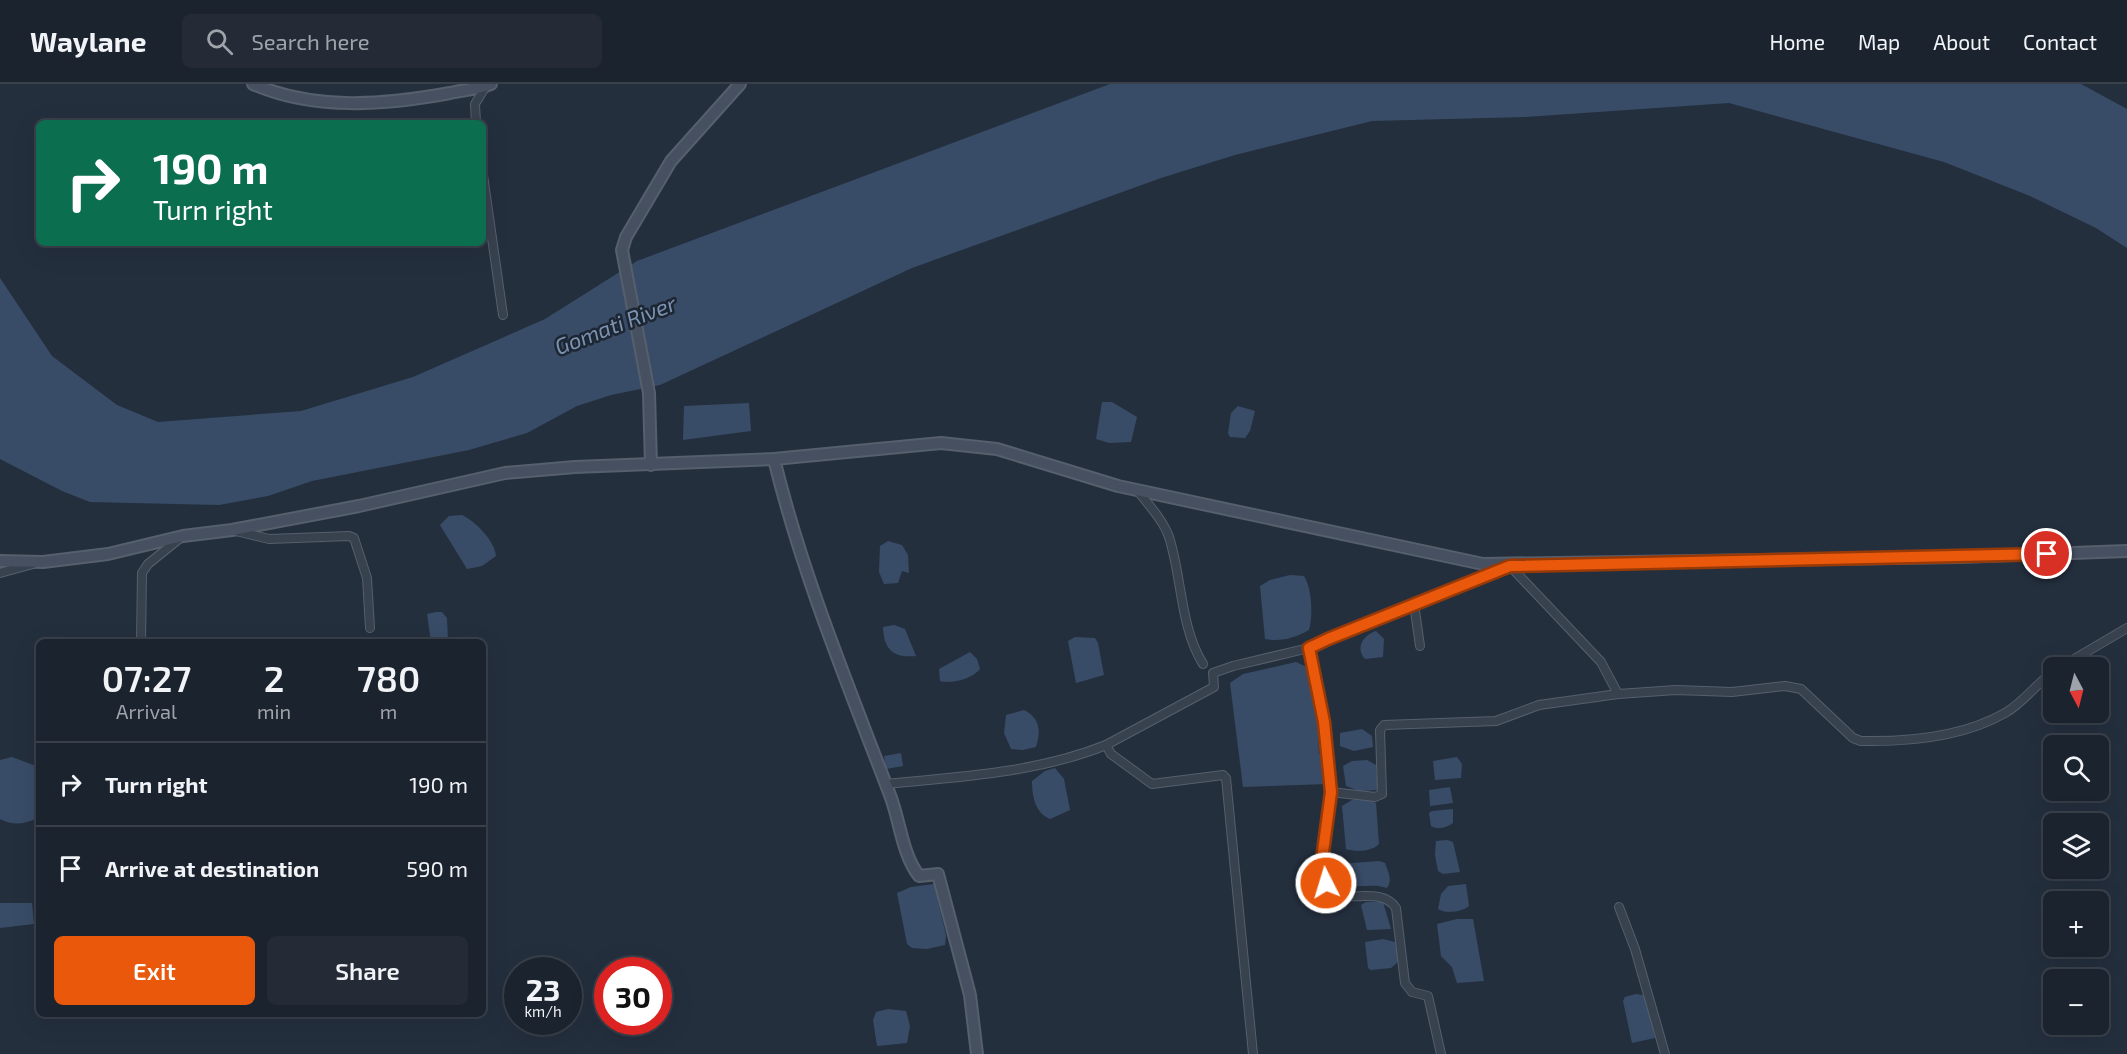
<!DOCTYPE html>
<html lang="en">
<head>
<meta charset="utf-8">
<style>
	:root { --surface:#1b232e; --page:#242b36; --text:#f1f3f6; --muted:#a0a4aa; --line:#39404a; --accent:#ea580c }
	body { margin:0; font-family:"Exo 2",sans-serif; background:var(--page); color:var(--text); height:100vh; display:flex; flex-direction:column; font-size:22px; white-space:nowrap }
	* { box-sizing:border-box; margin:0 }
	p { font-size:20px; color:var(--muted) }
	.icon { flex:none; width:33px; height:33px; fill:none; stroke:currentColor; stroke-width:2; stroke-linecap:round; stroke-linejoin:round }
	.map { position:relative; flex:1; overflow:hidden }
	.side { position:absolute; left:36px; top:555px; width:450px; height:378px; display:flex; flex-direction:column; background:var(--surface); border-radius:9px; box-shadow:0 6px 24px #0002,0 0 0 2px var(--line) }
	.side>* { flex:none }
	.top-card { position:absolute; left:36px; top:36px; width:450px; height:126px; border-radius:9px; box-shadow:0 6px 24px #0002,0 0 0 2px var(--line); background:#0b6e4f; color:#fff; overflow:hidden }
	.needle { width:39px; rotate:173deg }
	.tools { position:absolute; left:2043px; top:573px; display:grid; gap:12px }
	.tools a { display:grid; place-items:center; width:66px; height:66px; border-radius:9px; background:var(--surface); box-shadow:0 6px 24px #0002,0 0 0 2px var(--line); font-size:30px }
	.speed { position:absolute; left:504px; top:873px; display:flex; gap:12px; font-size:30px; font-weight:700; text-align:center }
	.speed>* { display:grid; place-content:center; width:78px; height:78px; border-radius:50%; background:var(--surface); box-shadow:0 6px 24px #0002,0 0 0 2px var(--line); line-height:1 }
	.speed small { font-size:15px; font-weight:400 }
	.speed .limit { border:9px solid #d22; background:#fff; color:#111 }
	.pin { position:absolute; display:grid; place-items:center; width:51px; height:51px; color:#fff; margin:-26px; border:3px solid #fff; border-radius:50%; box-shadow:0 2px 6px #0007 }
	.me { position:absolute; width:66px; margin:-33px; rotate:355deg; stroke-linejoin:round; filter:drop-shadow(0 0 4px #0008) }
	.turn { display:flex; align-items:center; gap:21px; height:126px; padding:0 18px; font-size:27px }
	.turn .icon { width:78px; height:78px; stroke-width:2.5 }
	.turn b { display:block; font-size:42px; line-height:51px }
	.eta { display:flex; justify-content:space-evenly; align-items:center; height:102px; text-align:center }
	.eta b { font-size:36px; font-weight:600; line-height:42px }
	.cta { display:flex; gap:12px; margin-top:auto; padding:12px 18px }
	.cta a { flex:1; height:69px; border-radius:9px; background:var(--accent); color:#fff; font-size:24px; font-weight:600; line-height:69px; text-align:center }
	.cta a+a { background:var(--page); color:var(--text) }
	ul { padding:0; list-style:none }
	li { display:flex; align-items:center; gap:18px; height:84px; padding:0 18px; border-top:2px solid var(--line) }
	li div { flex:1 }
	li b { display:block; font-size:22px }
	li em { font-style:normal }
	header { display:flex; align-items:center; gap:36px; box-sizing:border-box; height:84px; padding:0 30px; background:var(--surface); border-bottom:2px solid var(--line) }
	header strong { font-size:28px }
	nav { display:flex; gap:33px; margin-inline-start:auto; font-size:21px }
	.search { width:420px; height:54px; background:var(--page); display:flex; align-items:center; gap:15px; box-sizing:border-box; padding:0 21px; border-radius:9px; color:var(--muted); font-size:22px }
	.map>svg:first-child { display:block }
	.water { fill:#394c67 }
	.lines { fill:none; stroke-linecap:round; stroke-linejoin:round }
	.street-casing { stroke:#565f6c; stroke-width:10 }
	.secondary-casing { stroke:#565f6c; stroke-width:14 }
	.street { stroke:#38414e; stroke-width:8 }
	.secondary { stroke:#465061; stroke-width:10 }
	.route-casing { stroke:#983908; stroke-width:15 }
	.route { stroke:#ea580c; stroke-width:10 }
	.labels { text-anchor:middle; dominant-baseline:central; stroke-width:5; stroke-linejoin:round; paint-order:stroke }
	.water-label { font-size:22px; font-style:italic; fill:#7c92b1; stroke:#1d2633 }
</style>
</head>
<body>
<header>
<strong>Waylane</strong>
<div class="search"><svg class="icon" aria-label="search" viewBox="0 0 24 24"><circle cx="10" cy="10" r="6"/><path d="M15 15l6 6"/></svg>Search here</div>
<nav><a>Home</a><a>Map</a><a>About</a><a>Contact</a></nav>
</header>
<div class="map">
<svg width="2127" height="970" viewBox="0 0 2127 970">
	<rect width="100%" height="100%" fill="#242f3e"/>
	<g class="water">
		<polygon points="1110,0 2081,0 2127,25 2127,164 2096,144 2030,112 1944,78 1729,19 1525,33 1372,37 1235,71 1161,94 912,184 660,301 611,311 577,322 527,349 469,366 312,397 268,412 219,421 90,418 62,407 0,375 0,194 52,272 117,321 158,338 301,327 413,293 545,235 637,177"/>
		<polygon points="1102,318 1112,318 1137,333 1131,358 1109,359 1096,355"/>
		<polygon points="749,319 751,347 683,356 684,322"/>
		<polygon points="1238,322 1255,327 1250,347 1245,354 1230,353 1228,349 1231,329"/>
		<path d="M 462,431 C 476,438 494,456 496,472 L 482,482 L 467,485 L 440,441 L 449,432 Z"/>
		<polygon points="888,457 902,461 908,471 909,489 902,487 898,499 884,500 879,488 880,462"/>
		<path d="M 1290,491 L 1304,492 C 1312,505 1313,531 1309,546 C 1294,554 1282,558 1265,555 L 1260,502 L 1270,496 Z"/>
		<polygon points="436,528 442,528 447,534 448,558 431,558 427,530"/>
		<path d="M 894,541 L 905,545 L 916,572 C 894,574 884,567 883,543 Z"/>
		<path d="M 1376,547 L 1384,555 L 1383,573 L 1365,575 C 1355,564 1363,551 1376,547 Z"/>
		<polygon points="1075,553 1095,554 1098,559 1104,591 1076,599 1068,557"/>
		<path d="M 970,568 L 977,575 L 980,585 C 972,595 952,600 940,597 L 939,585 Z"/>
		<polygon points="1296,578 1307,583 1321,647 1318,649 1319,669 1324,674 1327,700 1243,703 1230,599 1243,590"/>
		<path d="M 1024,626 C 1040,634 1041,647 1036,663 L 1023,666 L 1011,665 L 1004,649 L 1006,631 Z"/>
		<polygon points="1362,645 1372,652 1373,663 1354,667 1340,662 1340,649"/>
		<polygon points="901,669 903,682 886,685 884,672"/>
		<path d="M 12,673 L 36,682 L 39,717 L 36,735 C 23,740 14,742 0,735 L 0,676 Z"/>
		<polygon points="1457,673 1462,680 1461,694 1435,696 1433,677"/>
		<polygon points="1367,676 1376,681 1378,706 1359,707 1346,702 1343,682 1352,677"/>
		<path d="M 1055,684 L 1064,695 L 1070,726 L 1050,735 C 1035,729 1032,712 1032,697 L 1045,687 Z"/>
		<polygon points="1450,703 1453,719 1430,722 1429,706"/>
		<path d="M 1367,715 L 1376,719 L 1379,760 C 1371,768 1356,768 1346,765 L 1342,722 L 1352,716 Z"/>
		<path d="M 1453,725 L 1453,739 C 1446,744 1438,746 1431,742 L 1429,729 L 1432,727 Z"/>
		<polygon points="1447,756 1453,758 1460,788 1443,790 1438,787 1435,771 1436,757"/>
		<path d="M 1379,777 L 1385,779 C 1388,788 1393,796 1387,804 C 1372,798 1349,807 1337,797 L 1337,788 L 1341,780 Z"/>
		<polygon points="934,800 946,851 945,861 927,865 912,864 907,860 897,809 911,803"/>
		<path d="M 1466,800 L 1469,822 C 1462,828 1446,830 1438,825 L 1441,810 L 1448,802 Z"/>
		<polygon points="1366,818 1383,818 1391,845 1367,846 1361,821"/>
		<polygon points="0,819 32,819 34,840 0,844"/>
		<polygon points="1457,835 1473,835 1484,897 1457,899 1452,883 1441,872 1437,840"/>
		<polygon points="1383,855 1395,858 1399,877 1391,884 1371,886 1368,884 1365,858"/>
		<polygon points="1636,910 1643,911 1646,916 1655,954 1632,959 1623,917 1625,913"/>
		<polygon points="888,925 906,927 910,942 907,959 877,962 873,936 876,928"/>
	</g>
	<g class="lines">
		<defs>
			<g id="street">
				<polyline points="476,39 475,20 486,2"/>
				<polyline points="483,91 503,231"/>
				<path d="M 1137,406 C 1148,420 1163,436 1169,453 C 1182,493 1180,543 1203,580"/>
				<polyline points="236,447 269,455 349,452 354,454 367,494 370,544"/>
				<polyline points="0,489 33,480"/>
				<polyline points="1414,520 1420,562"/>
				<polyline points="141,558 142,489 148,480 179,455"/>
				<polyline points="1309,564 1389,529 1510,482 1601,578 1618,610"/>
				<polyline points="2059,584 2127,544"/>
				<path d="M 1106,661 L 1214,603 L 1213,589 L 1233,582 L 1309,564 C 1317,602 1324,639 1328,677 C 1329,688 1332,699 1331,709 C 1328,734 1314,783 1329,804 C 1342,823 1380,800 1396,824 L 1405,899 L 1412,908 L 1428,912 L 1441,970"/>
				<path d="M 885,700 C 958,693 1037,689 1106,661 L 1111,670 L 1152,700 L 1223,691 L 1226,694 L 1253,970"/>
				<path d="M 1331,708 L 1375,713 L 1382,710 L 1380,646 L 1384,641 L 1496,637 L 1539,621 L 1618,610 L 1676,606 L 1732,608 L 1785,602 L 1801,605 L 1853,654 L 1861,657 C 1908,658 1963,653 2005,629 C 2023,619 2037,599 2054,587"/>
				<polyline points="1619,823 1635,865 1665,970"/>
			</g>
			<g id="secondary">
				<path d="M 253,0 C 315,27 385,21 450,9 C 463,6 479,5 491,0"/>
				<path d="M 774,375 C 802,490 848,601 890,711 C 900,737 902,770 919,792 L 938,790 L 970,911 L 977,970"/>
				<polyline points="651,381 649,309 622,166 626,153 671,77 740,0"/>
				<polyline points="0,477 43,478 108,470 183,452 232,446 359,422 505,389 575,383 774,375 941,359 997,365 1118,402 1483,480 1960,473 2127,467"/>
			</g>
		</defs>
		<use href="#street" class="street-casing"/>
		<use href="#secondary" class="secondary-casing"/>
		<use href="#street" class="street"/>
		<use href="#secondary" class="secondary"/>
	</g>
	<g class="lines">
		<defs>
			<polyline id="route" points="1326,799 1323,768 1331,708 1324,638 1309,564 1328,555 1510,482 2047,470"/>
		</defs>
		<use href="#route" class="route-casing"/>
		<use href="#route" class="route"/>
	</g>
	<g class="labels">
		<g class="water-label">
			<text transform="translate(615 240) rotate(-21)">Gomati River</text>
		</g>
	</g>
</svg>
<div class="tools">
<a><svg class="needle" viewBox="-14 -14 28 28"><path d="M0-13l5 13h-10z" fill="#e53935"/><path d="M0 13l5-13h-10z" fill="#a0a4aa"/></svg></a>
<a><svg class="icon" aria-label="search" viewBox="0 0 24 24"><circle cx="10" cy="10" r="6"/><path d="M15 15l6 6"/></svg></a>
<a><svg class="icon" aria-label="layers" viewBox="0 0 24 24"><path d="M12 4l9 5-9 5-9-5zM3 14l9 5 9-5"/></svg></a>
<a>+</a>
<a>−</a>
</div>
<div class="speed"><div>23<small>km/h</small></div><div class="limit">30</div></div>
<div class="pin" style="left:2047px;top:470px;background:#d93025"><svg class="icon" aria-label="arrive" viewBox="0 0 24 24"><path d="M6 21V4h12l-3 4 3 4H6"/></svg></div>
<svg class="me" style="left:1326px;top:799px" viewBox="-20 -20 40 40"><circle r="17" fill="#ea580c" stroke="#fff" stroke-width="3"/><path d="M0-11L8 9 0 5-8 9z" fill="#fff"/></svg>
<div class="top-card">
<div class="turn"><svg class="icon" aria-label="right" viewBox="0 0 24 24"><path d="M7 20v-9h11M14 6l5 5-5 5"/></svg><div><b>190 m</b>Turn right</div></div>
</div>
<section class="side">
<div class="eta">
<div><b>07:27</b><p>Arrival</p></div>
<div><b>2</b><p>min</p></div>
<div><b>780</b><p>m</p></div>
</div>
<ul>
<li><svg class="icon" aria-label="right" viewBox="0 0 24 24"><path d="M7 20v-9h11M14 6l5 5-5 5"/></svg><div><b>Turn right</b></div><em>190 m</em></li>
<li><svg class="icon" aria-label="arrive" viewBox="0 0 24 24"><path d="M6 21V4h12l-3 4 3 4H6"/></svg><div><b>Arrive at destination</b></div><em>590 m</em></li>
</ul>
<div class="cta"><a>Exit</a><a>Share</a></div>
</section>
</div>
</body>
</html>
